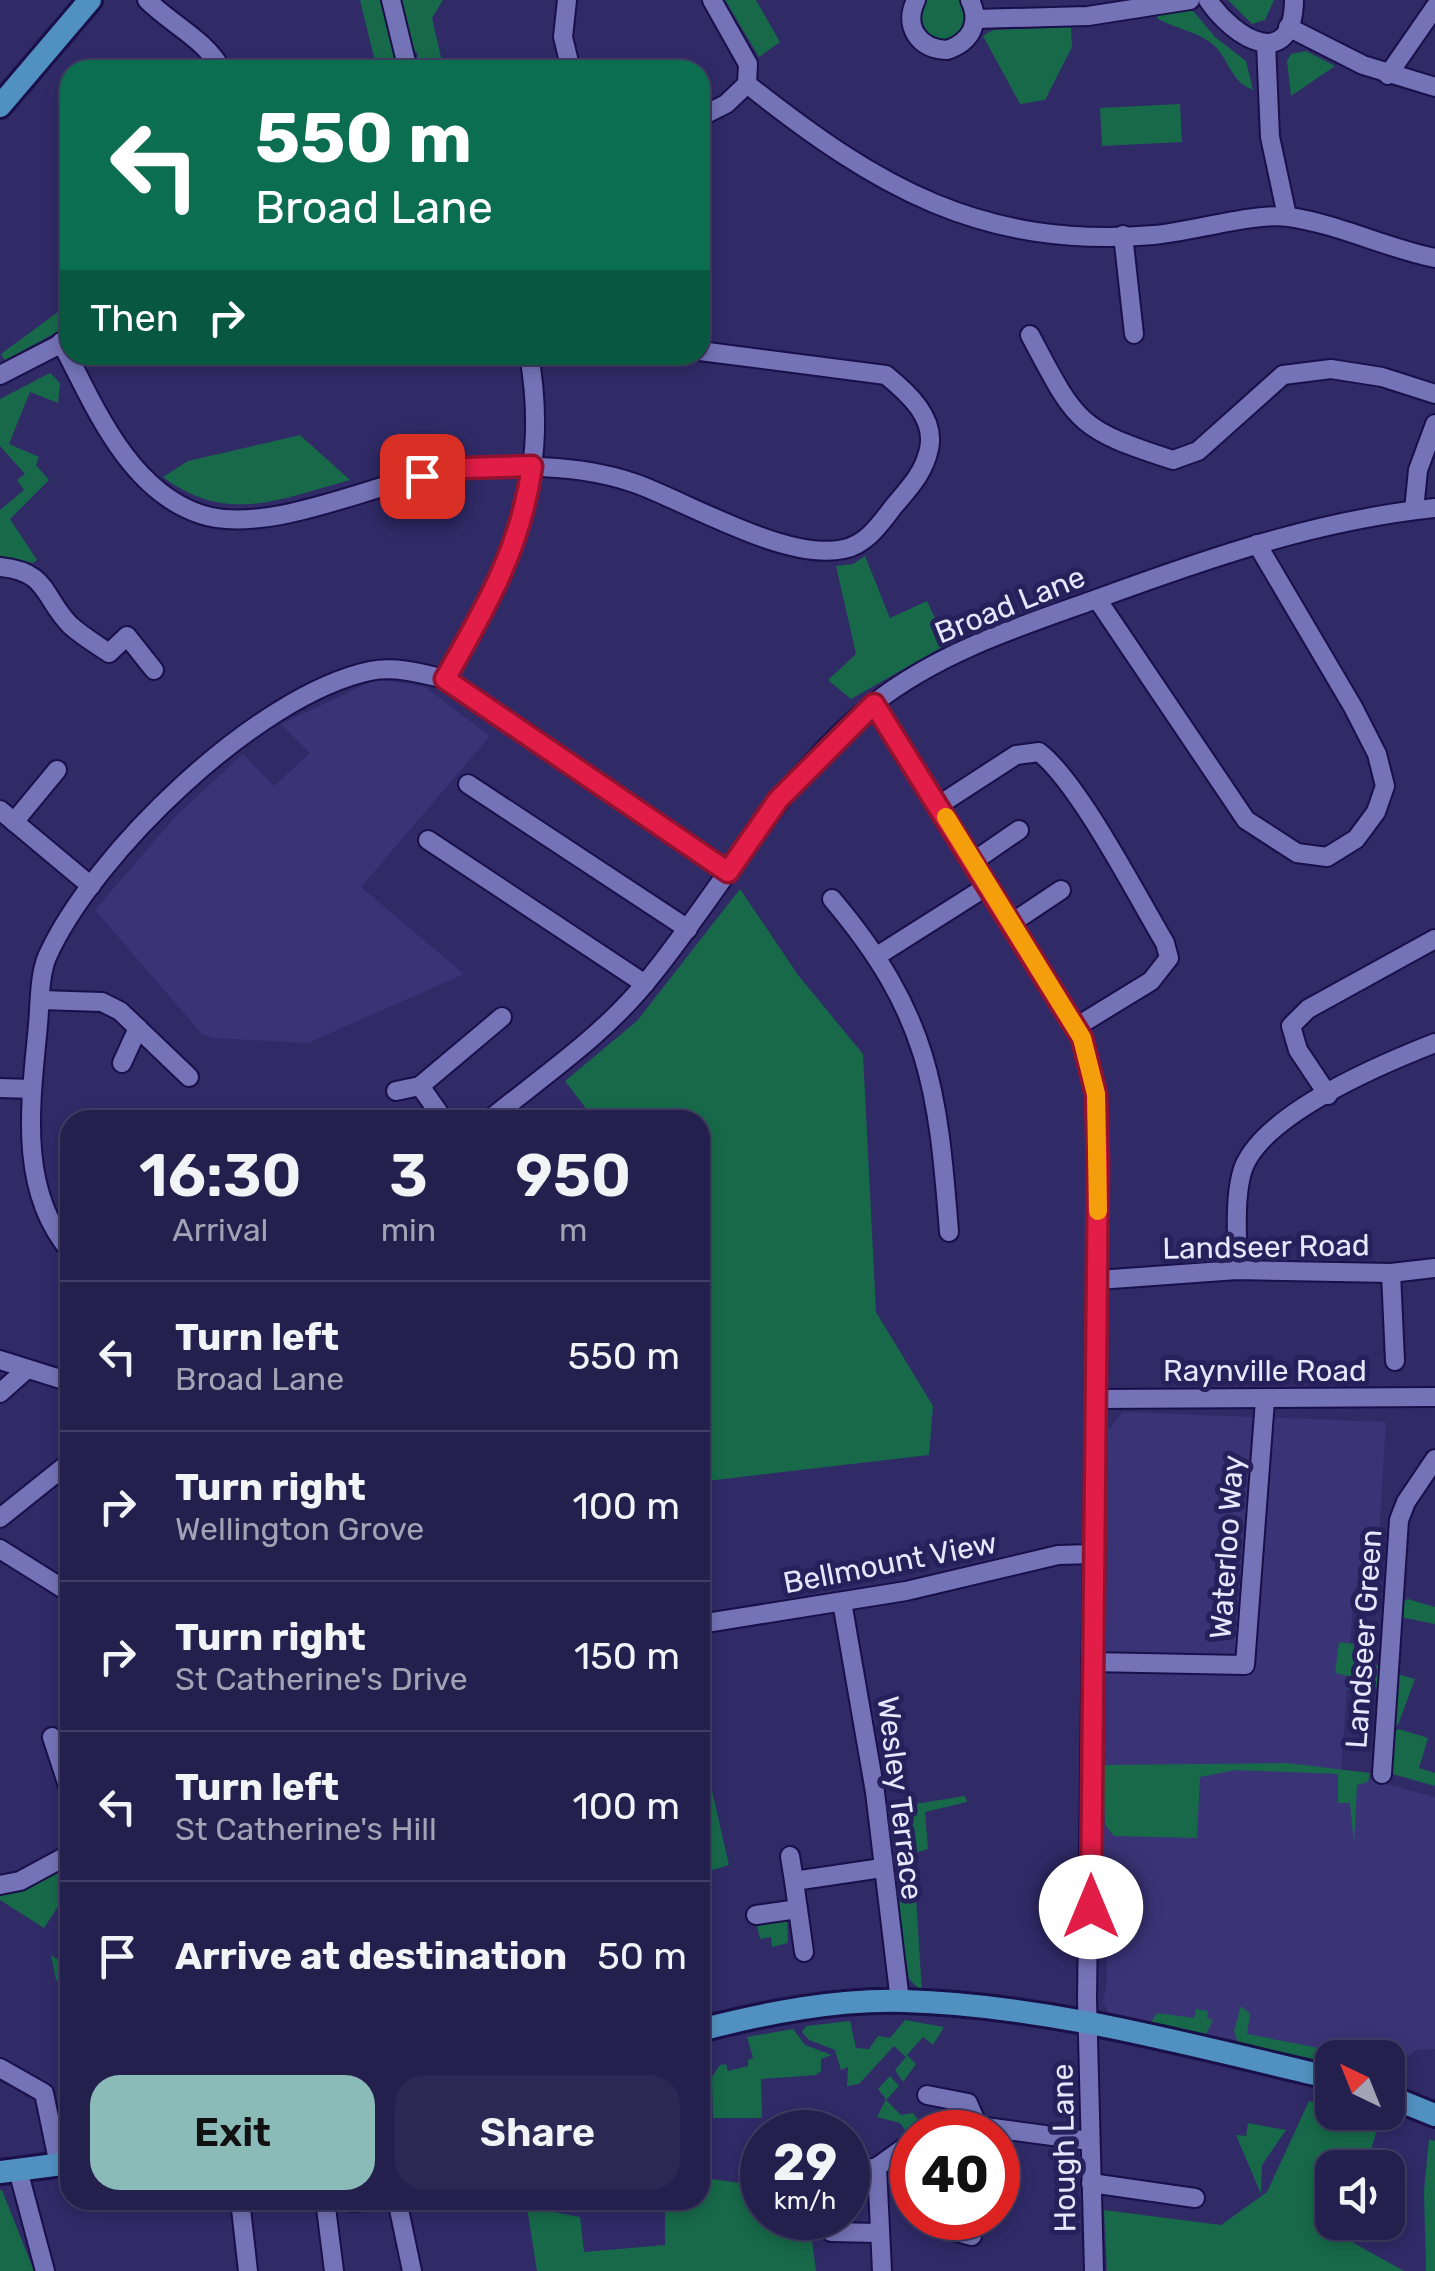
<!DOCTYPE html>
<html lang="en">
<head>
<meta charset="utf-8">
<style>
	:root { --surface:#24204d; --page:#2c2854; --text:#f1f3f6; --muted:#a3a3b6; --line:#413e65; --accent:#8bbbb9 }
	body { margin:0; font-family:Rubik,sans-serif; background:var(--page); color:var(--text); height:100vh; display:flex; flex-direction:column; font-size:38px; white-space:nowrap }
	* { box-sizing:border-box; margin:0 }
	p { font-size:32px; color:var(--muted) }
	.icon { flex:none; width:55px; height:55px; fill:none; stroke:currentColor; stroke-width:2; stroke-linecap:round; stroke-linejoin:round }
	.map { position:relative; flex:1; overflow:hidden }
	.sheet { position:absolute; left:60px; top:1110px; width:650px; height:1100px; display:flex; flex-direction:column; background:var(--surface); border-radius:30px; box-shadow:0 5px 15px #0003,0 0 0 2px var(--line) }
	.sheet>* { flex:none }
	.guide { position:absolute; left:60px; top:60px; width:650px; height:305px; border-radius:30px; box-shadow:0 5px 15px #0003,0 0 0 2px var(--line); background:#0b6e4f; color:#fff; overflow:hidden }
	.needle { width:65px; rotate:317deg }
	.buttons { position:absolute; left:1315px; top:2040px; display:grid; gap:20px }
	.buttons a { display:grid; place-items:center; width:90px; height:90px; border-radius:20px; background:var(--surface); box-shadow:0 5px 15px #0003,0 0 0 2px var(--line); font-size:50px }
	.speed { position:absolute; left:740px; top:2110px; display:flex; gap:20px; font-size:50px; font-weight:700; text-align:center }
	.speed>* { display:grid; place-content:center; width:130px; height:130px; border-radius:50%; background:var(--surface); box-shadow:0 5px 15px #0003,0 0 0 2px var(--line); line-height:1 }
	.speed small { font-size:25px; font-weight:400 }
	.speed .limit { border:15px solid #d22; background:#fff; color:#111 }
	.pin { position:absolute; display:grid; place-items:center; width:85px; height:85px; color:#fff; margin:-42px; border-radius:20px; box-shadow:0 5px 15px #0006 }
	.me { position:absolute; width:110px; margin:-55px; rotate:0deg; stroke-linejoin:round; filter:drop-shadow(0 0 8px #0008) }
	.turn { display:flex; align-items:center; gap:35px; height:210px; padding:0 30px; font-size:45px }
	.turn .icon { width:130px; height:130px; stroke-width:2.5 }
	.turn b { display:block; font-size:70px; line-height:85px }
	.then { display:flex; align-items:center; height:95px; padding:0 30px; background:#0003; gap:20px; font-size:38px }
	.eta { display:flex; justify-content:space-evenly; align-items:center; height:170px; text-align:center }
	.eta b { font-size:60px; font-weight:600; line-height:70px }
	.cta { display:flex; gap:20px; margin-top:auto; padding:20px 30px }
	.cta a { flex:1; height:115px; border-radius:30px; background:var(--accent); color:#111; font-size:40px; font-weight:600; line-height:115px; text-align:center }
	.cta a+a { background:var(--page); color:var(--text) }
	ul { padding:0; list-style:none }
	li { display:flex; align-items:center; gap:30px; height:150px; padding:0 30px; border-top:2px solid var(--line) }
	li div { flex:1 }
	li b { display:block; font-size:38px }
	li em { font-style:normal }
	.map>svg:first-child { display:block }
	.built { fill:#3a3476 }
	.green { fill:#17694a }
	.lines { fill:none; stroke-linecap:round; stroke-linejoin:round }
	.minor-casing { stroke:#190f49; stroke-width:22 }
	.major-casing { stroke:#190f49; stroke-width:28 }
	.minor { stroke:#7473b7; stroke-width:18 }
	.major { stroke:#5191c1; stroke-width:22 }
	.route-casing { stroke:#92132f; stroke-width:25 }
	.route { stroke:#e11d48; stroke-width:18 }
	.slow { stroke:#f59e0b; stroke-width:18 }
	.labels { text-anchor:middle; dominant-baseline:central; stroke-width:10; stroke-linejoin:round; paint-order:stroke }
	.street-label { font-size:30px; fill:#e5e7fd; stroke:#26205b }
</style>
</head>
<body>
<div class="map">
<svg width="1435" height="2271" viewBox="0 0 1435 2271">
	<rect width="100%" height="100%" fill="#302a67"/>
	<g class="built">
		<polygon points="377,679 425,687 490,736 361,887 464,974 308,1043 214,1038 202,1034 95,910 177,815 243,754 274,786 310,753 281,724"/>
		<polygon points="1123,1412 1386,1422 1376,1588 1354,1588 1341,1772 1435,1797 1435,2049 1416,2050 1391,2070 1388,2070 1388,2058 1332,2058 1112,2018 1103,2003 1107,1981 1103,1865 1108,1430"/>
	</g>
	<g class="green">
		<polygon points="360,0 385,0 398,70 377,70"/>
		<polygon points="397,0 443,0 432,18 444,70 414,70 418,54 407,43"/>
		<polygon points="725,0 756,0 780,42 759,57"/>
		<polygon points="922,0 962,0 969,24 950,45 921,37 917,7"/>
		<polygon points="1228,0 1274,0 1265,20 1252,24"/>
		<path d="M 1184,8 L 1194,12 L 1215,37 L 1246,61 L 1253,90 C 1228,80 1230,57 1210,42 C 1194,31 1174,28 1158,19 L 1157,14 Z"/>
		<polygon points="1071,27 1072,47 1045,100 1020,104 983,36 993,30"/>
		<polygon points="1306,51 1335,66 1291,96 1287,61 1291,54"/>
		<polygon points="1180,104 1182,142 1102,146 1100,108"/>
		<polygon points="70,303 70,325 5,360 1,354"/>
		<polygon points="50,373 60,383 58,403 30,392 9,444 39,457 36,465 49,480 10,519 37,560 33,563 0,556 0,510 24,490 17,480 25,474 0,446 0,399"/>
		<path d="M 300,435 L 350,480 C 280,499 227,525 163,477 L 188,461 Z"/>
		<polygon points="865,556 890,618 927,601 947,644 851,699 828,680 856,654 836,566 853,564"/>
		<polygon points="740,889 798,975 863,1054 876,1312 933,1406 929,1455 707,1481 700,1419 700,1120 595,1120 565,1081 637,1021"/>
		<polygon points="1408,1599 1435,1607 1435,1624 1400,1617 1401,1602"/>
		<polygon points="1339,1642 1354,1644 1353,1660 1380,1666 1376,1691 1363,1683 1365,1690 1347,1689 1348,1676 1335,1673"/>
		<polygon points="1398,1674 1415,1679 1398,1725 1394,1724"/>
		<polygon points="1399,1729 1428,1738 1419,1768 1435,1773 1435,1786 1389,1773 1393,1732"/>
		<polygon points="1287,1763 1370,1773 1368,1782 1357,1785 1354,1843 1350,1803 1338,1803 1338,1774 1235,1770 1200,1777 1197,1838 1114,1836 1105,1825 1103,1765"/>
		<polygon points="709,1778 729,1865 700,1874 700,1780"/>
		<polygon points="965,1796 967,1802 925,1812 928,1849 890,1861 883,1809"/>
		<polygon points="70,1865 70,1888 44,1928 0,1900 0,1895 35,1885"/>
		<polygon points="915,1882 922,1992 909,1979 894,1885"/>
		<polygon points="787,1913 788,1943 772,1947 771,1937 760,1939 757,1926 769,1924 768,1916"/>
		<polygon points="51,1955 70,1967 70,1989 56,1980"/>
		<polygon points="1241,2006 1250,2014 1247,2034 1365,2057 1332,2058 1332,2063 1238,2043 1234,2031"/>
		<polygon points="1196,2009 1208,2011 1207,2018 1213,2020 1204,2038 1154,2029 1151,2022 1157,2013 1194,2018"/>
		<polygon points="905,2020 944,2027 933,2045 923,2037 907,2055 916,2064 903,2082 895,2070 906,2057 894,2046 859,2084 847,2086 848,2067 841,2070 835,2050 809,2040 802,2032 806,2026 850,2021 856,2048 869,2049 878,2036 890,2038"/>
		<polygon points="793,2029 805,2045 832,2055 821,2059 821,2071 816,2075 761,2079 762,2118 713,2118 712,2077 720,2065 726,2064 728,2071 748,2066 748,2060 753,2058 747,2037"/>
		<polygon points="890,2076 899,2086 886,2100 901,2115 913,2113 917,2118 916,2130 897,2142 905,2130 900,2123 877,2117 886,2099 878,2089"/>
		<polygon points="1309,2101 1332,2107 1332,2112 1380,2119 1366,2167 1332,2168 1332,2222 1352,2223 1350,2241 1404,2271 1107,2271 1104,2210 1221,2225 1267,2192"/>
		<polygon points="1248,2123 1286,2130 1262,2165 1261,2194 1236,2135 1246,2136"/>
		<polygon points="1429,2139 1435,2141 1435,2271 1426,2271 1424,2191"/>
		<polygon points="704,2178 762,2186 762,2218 809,2218 816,2271 537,2271 527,2207 580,2217 584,2252 665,2245 665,2200 700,2200 700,2181"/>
		<polygon points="0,2190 2,2190 34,2271 0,2271"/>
	</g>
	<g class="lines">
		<defs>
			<g id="minor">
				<path d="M 147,0 C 172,25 205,39 222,70"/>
				<polyline points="391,0 408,70"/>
				<polyline points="567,0 563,37 571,70"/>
				<path d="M 916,0 C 903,27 919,49 947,50 C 971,42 981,23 970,0"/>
				<path d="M 1208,0 C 1234,39 1293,73 1294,0"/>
				<polyline points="975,19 1088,16 1190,0"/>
				<polyline points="1288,27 1363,65 1435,87"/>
				<polyline points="1266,43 1270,137 1287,216"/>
				<polyline points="1388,75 1435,7"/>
				<path d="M 747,84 C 877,187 981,249 1154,235 C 1191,232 1255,212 1289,217 C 1338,224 1386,248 1435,258"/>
				<polyline points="700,117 726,104 747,84 748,64 712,0"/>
				<polyline points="1123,235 1134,334"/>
				<path d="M 1030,335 C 1077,424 1077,429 1173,460 L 1198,451 L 1283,375 L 1331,369 L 1382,377 L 1435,394"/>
				<path d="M 61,342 C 94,405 128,490 200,514 C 260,535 359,491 420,476 C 455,468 489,467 525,467 C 560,466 604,472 637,484 C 691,504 788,562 844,549 C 867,544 880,524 894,506 C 909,488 924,473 929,449 C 936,418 908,393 886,375 L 700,351"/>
				<polyline points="0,375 70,339"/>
				<polyline points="1414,510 1418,470 1435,424"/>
				<path d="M 0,567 C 49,572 42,596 70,625 C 82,636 96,644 109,653 L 127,636 L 154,670"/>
				<polyline points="1097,599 1246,820 1297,853 1327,857 1356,839 1376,812 1385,786 1377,754 1353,707 1257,544"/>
				<path d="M 445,679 C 507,569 552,486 529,355"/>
				<polyline points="873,704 1082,1038 1096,1094 1098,1162 1087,1999 1094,2271"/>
				<polyline points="468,784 688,929"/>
				<path d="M 939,805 L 1016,755 L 1039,752 C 1079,783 1137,896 1165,943 L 1169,958 L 1151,981 L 1076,1027"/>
				<polyline points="0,810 91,886"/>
				<polyline points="14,822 57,770"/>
				<polyline points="428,840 645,984"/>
				<polyline points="974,861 1019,830"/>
				<path d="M 832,899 C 929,1014 938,1088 949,1232"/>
				<polyline points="1013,922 1061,890"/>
				<polyline points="877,956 989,885"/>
				<polyline points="40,1000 102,1002 120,1011 189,1077"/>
				<polyline points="122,1063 138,1028"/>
				<polyline points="0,1088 32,1089"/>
				<polyline points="396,1091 420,1086"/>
				<polyline points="1328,1095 1298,1050 1291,1026 1308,1009 1435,939"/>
				<polyline points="444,1120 420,1086 502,1017"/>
				<path d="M 489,1120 C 543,1076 604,1035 648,980 C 723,888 780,779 873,704 C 938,653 1015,628 1091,601 C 1203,560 1316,520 1435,508"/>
				<path d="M 70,1251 C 17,1188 31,1101 38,1025 C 40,1004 39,977 47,957 C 93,854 257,695 370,671 C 395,666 420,673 445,679 L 728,872"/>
				<path d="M 1237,1270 C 1238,1240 1234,1206 1241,1176 C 1253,1117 1384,1063 1435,1043"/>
				<polyline points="1391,1273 1395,1361"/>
				<polyline points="1098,1280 1237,1270 1391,1273 1435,1268"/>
				<polyline points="0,1360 70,1382"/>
				<polyline points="0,1393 27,1369"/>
				<polyline points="1095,1399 1435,1397"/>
				<polyline points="0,1518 70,1462"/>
				<polyline points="0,1549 70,1593"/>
				<polyline points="842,1602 875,1792 900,2001"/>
				<polyline points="700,1624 906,1591 1058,1555 1091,1554"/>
				<polyline points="1091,1662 1245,1665 1265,1400"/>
				<polyline points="52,1737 70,1792"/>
				<polyline points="1382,1774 1399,1520 1406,1502 1435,1459"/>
				<polyline points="790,1856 794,1881"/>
				<polyline points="0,1885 20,1881 70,1854"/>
				<polyline points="756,1915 798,1909"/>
				<polyline points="804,1952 794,1881 882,1868"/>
				<polyline points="0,2068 44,2093 59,2165"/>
				<polyline points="927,2095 968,2103 978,2126"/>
				<polyline points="926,2132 978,2126 1090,2141"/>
				<polyline points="877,2167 882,2271"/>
				<polyline points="18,2170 45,2271"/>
				<polyline points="848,2175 877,2167 912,2142"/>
				<polyline points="1091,2183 1195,2198"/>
				<polyline points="240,2200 248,2271"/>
				<polyline points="325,2200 334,2271"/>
				<polyline points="397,2200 412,2271"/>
				<polyline points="351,2202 381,2200"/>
				<polyline points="934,2218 934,2226 972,2236"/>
				<polyline points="831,2232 879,2233"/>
			</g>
			<g id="major">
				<polyline points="0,106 90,0"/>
				<path d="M 700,2030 C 766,2013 836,1999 904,2001 C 1048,2005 1193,2046 1332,2078"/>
				<polyline points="1388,2096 1435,2115"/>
				<polyline points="0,2172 70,2163"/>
			</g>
		</defs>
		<use href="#minor" class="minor-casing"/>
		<use href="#major" class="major-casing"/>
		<use href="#minor" class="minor"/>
		<use href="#major" class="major"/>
	</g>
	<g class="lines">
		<defs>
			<path id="route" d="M 422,476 L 464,468 L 532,466 C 521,548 485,609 445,679 L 728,872 L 778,800 L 874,704 L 1082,1038 L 1096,1094 L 1098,1162 L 1091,1907"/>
		</defs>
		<use href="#route" class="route-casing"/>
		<use href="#route" class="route"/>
		<polyline class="slow" points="946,817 1082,1038 1096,1094 1098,1211"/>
	</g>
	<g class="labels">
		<g class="street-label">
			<text transform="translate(1010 605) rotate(-22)">Broad Lane</text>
			<text transform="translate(1266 1247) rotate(-1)">Landseer Road</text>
			<text x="1265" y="1371">Raynville Road</text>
			<text transform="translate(1227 1547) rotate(-86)">Waterloo Way</text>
			<text transform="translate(890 1563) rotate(-11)">Bellmount View</text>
			<text transform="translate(1364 1639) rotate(-86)">Landseer Green</text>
			<text transform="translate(900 1798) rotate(83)">Wesley Terrace</text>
			<text transform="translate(1064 2148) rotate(-91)">Hough Lane</text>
		</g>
	</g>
</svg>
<div class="buttons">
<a><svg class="needle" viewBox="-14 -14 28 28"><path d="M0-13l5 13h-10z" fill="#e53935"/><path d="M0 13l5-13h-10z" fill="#a3a3b6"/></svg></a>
<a><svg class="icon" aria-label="sound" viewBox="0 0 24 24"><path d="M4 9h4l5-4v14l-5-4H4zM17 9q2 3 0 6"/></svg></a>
</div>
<div class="speed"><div>29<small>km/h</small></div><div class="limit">40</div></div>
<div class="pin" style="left:422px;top:476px;background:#d93025"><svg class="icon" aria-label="arrive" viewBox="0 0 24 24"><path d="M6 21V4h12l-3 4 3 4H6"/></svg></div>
<svg class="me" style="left:1091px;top:1907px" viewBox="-20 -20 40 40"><circle r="19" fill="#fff"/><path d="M0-13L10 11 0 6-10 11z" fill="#e11d48"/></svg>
<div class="guide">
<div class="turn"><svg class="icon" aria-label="left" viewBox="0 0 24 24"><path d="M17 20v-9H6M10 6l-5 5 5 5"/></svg><div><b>550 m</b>Broad Lane</div></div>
<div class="then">Then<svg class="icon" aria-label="right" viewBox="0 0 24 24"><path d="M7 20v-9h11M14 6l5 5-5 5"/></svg></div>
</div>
<section class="sheet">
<div class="eta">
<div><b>16:30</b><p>Arrival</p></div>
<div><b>3</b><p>min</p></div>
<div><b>950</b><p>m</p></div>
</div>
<ul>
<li><svg class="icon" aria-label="left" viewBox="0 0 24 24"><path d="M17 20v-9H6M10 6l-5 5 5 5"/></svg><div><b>Turn left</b><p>Broad Lane</p></div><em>550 m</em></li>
<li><svg class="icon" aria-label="right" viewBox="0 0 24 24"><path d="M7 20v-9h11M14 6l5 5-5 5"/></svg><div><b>Turn right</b><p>Wellington Grove</p></div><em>100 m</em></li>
<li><svg class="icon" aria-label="right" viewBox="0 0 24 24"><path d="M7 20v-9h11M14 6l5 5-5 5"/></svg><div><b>Turn right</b><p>St Catherine's Drive</p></div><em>150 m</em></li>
<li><svg class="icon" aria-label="left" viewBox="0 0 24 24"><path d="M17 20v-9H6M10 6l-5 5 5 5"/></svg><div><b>Turn left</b><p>St Catherine's Hill</p></div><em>100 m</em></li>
<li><svg class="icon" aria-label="arrive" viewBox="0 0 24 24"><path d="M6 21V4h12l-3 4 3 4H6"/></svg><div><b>Arrive at destination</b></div><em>50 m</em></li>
</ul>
<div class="cta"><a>Exit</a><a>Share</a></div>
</section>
</div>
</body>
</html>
